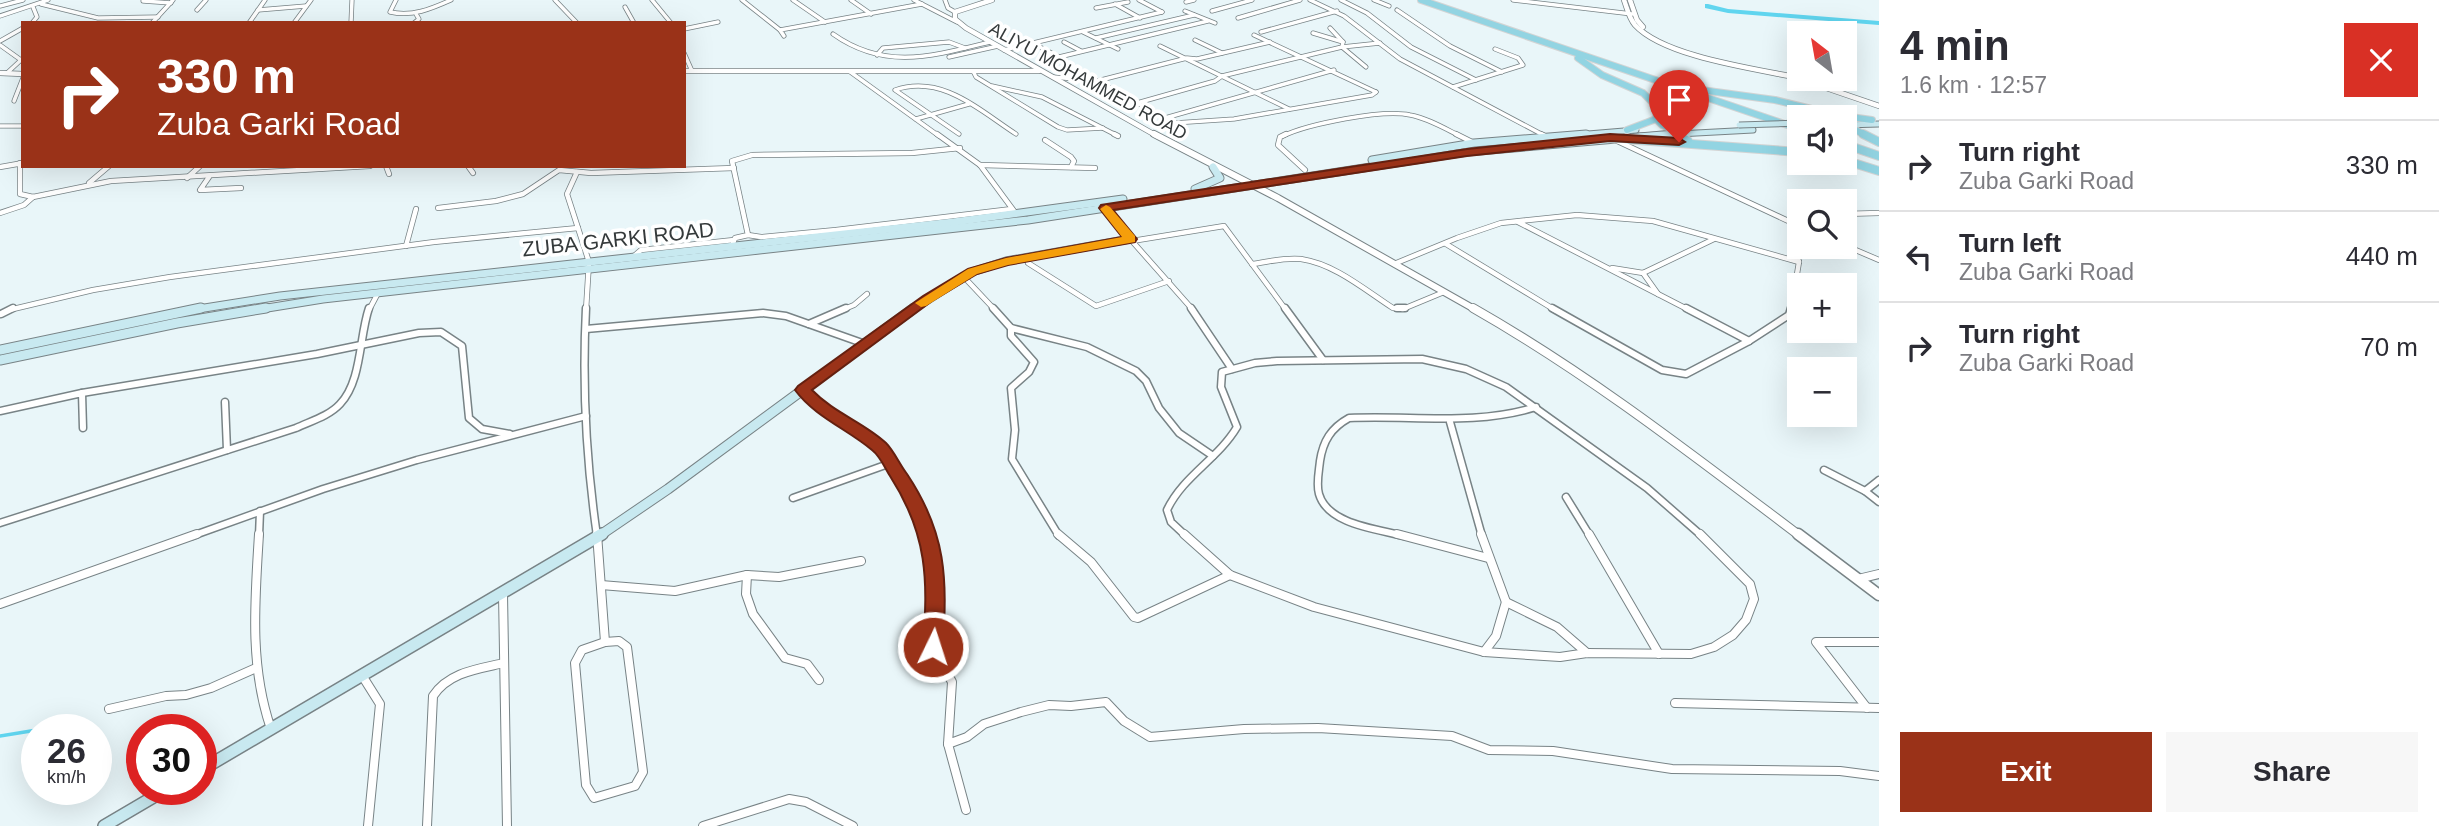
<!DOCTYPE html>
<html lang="en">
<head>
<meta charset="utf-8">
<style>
	:root { --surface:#fff; --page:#f7f7f7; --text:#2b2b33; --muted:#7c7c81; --line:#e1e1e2; --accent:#9a3218 }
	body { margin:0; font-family:Arial,sans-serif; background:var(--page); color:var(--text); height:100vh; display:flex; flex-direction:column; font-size:26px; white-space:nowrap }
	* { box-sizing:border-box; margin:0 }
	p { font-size:23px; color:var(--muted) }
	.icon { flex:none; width:38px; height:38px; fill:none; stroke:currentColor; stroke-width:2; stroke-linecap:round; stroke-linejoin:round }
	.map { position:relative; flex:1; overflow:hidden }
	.panel { display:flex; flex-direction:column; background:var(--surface); width:560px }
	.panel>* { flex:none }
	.hud { position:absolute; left:21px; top:21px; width:665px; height:147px; border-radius:0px; box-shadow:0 7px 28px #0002; background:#9a3218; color:#fff; overflow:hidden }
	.needle { width:46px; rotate:329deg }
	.fabs { position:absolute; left:1787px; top:21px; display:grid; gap:14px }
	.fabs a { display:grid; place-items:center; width:70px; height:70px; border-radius:0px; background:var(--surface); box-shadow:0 7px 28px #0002; font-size:35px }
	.speed { position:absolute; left:21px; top:714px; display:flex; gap:14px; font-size:35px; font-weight:700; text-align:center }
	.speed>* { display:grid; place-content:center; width:91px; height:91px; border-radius:50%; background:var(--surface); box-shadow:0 7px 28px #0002; line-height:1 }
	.speed small { font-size:18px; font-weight:400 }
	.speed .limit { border:10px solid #d22; background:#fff; color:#111 }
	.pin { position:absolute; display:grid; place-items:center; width:60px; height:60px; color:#fff; margin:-72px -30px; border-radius:50% 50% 50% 0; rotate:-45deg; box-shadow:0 0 7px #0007 }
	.pin .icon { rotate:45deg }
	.me { position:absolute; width:77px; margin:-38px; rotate:4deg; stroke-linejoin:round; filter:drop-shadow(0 0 5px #0008) }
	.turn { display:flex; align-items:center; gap:24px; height:147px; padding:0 21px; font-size:32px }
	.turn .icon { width:91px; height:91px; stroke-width:2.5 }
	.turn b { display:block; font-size:49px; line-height:60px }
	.round { display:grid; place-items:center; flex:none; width:74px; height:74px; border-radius:0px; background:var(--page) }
	.summary { display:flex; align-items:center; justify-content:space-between; height:119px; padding:0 21px }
	h1 { font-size:42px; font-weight:600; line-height:52px }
	.button { display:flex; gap:14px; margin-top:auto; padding:14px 21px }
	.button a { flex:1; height:80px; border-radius:0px; background:var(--accent); color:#fff; font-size:28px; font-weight:600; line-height:80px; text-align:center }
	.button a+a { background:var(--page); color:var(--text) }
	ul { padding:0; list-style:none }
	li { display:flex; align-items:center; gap:21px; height:91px; padding:0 21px; border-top:2px solid var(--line) }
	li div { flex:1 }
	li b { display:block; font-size:26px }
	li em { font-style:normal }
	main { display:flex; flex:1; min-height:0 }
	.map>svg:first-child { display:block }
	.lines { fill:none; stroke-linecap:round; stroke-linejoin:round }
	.stream { stroke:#60d5ef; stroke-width:3.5 }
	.river { fill:#60d5ef; fill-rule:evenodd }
	.minor-far3-casing { stroke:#788386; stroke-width:5 }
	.minor-far2-casing { stroke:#788386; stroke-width:6 }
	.minor-far1-casing { stroke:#788386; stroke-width:9 }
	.minor-casing { stroke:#788386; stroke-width:10 }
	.tertiary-far3-casing { stroke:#788386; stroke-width:6 }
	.tertiary-far2-casing { stroke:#788386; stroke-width:8 }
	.tertiary-far1-casing { stroke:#788386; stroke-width:10 }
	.tertiary-casing { stroke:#788386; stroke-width:13 }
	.secondary-far3-casing { stroke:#788386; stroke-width:7 }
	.secondary-far2-casing { stroke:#788386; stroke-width:9 }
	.secondary-far1-casing { stroke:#788386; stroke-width:11 }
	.secondary-casing { stroke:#788386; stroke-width:14 }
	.primary-far1-casing { stroke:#d3d4d4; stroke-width:8 }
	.primary-casing { stroke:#d3d4d4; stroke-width:10 }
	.minor-far3 { stroke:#fff; stroke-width:3.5 }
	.minor-far2 { stroke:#fff; stroke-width:4.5 }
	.minor-far1 { stroke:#fff; stroke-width:6 }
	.minor { stroke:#fff; stroke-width:8 }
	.tertiary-far3 { stroke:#fff; stroke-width:4.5 }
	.tertiary-far2 { stroke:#fff; stroke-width:6 }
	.tertiary-far1 { stroke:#fff; stroke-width:8 }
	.tertiary { stroke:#fff; stroke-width:10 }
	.secondary-far3 { stroke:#c8e9f0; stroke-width:5 }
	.secondary-far2 { stroke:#c8e9f0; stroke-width:7 }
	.secondary-far1 { stroke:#c8e9f0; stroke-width:9 }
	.secondary { stroke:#c8e9f0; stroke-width:11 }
	.primary-far1 { stroke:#92d4e2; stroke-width:6 }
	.primary { stroke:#92d4e2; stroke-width:8 }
	.secondary-bridge-casing { stroke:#788386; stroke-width:7; stroke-linecap:butt }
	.secondary-bridge { stroke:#c8e9f0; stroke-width:5 }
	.route { fill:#9a3218; stroke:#642010; stroke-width:2 }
	.slow { fill:#f59e0b }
	.labels { text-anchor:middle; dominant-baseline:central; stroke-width:7; stroke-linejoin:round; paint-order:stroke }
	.far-street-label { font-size:18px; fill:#353a3b; stroke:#fff }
	.street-label { font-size:21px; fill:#353a3b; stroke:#fff }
</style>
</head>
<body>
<main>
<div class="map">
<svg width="1879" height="826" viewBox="0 0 1879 826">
	<rect width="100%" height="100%" fill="#e9f6f9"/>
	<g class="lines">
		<g class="stream">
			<polyline points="40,730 63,726"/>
			<polyline points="0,736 37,730"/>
		</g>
		<polygon class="river" points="1708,4 1728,9 1879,21 1879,25 1728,13 1705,8 1705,4"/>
		<defs>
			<g id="minor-far3">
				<path d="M 396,0 L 390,12 C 412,17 431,9 451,0"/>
				<polyline points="555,0 577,23"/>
				<polyline points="652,0 671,23"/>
				<polyline points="742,0 780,30"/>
				<polyline points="793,0 825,22"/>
				<polyline points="851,0 871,14"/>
				<polyline points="914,0 957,22"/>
				<polyline points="945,0 948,8 955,12"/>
				<polyline points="1139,0 1162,12"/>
				<polyline points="1310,0 1344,16 1400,59 1545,136"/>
				<polyline points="1341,0 1367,13 1411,47 1476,80"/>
				<polyline points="1374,0 1389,6"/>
				<polyline points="1513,0 1632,14"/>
				<polyline points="143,1 171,3"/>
				<polyline points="1186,2 1194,0"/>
				<polyline points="41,4 98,18 158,17"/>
				<polyline points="1115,4 1140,18"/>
				<polyline points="0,6 23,0"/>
				<polyline points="625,7 634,23"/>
				<polyline points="1096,8 1128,2"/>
				<polyline points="197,10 206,0"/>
				<polyline points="258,10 306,6"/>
				<polyline points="1397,10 1450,46 1502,72"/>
				<polyline points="1185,11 1215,23"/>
				<polyline points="1212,11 1252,0"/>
				<polyline points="0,16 48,0"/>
				<polyline points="1238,18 1300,0"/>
				<polyline points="32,23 37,17 33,7"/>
				<polyline points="152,23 173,0"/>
				<polyline points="249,23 265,0"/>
				<polyline points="294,23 311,0"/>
				<polyline points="351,23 352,0"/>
				<polyline points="414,23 419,19 416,14"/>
				<polyline points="684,29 718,22"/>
				<polyline points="1083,32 1118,49"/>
				<polyline points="1261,32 1337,11"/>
				<polyline points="1313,33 1343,42"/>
				<path d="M 833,34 C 885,71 933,56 990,42"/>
				<polyline points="1254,35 1376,92"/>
				<polyline points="784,36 780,30 922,4"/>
				<polyline points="1096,38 1194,15"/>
				<polyline points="1195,40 1222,53"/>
				<polyline points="0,41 23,28"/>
				<polyline points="1064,42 1081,51"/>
				<polyline points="0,45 21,60 7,73"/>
				<polyline points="1036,45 1059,57 1208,21"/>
				<polyline points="1160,46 1289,109"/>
				<polyline points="1342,47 1380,43"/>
				<polyline points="1342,47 1366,67"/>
				<polyline points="1004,50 1162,12"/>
				<polyline points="684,53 692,71"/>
				<polyline points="877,55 883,48 949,42 965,48"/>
				<polyline points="949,57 998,46"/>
				<polyline points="849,71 939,136"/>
				<polyline points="973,71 976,77 1058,127 1067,130 1103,128"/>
				<polyline points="1053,77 1097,81 1174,123 1234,119 1372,95 1376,92"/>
				<polyline points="1097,81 1187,58 1197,59 1270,42"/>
				<polyline points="992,86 1042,97 1118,136"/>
				<polyline points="1453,87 1523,65 1518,58 1495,49"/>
				<polyline points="14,101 23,78"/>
				<polyline points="1137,103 1215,81 1222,76 1342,47 1343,42 1330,28"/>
				<polyline points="1165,118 1334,70"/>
				<polyline points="916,119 969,104"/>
				<polyline points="0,126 23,126"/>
				<path d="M 959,134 L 895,90 C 942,74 979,110 1016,134"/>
				<path d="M 1283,136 C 1308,124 1382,109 1410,115 C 1427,118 1444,128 1460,136"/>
			</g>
			<g id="minor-far2">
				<polyline points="937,134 980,165 1014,211"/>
				<polyline points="1114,134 1118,136"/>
				<polyline points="1286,134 1280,137 1278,145 1305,170"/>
				<polyline points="1456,134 1474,143"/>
				<polyline points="1541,134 1547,137"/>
				<polyline points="1613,139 1799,226"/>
				<polyline points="1045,140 1071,157 1074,161 1071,167"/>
				<polyline points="20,163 20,194 33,197 111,181 370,166"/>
				<polyline points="980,165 1095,168"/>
				<polyline points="386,166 389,174"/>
				<polyline points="468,166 473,173"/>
				<polyline points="0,167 23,163"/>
				<polyline points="577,172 567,194 589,262 586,310"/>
				<polyline points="209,177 200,190 241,188"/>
				<polyline points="187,178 200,166"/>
				<polyline points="89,183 109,166"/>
				<polyline points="438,208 496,201 523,194 559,170 591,173 734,168"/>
				<polyline points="0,213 24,205 33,197"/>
				<polyline points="1844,214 1879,213"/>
				<polyline points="1518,222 1689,310"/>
				<polyline points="748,235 761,237 836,230 1012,209"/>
				<polyline points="1130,239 1132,241 1224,226 1286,310"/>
				<polyline points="1132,241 1193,310"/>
				<polyline points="1446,244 1555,310"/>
				<polyline points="1844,245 1879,260"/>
				<polyline points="406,246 416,209"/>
				<polyline points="732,246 735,238 748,235 732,161 752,155 912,153 960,148"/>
				<polyline points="633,257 641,250 734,240"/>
				<polyline points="1028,263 1096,306 1169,281"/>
				<path d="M 1252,264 C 1268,262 1285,257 1301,259 C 1335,264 1365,290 1393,308 L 1403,309 L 1444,292"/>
				<polyline points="1394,264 1457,238 1501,223 1577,215 1653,221 1799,262"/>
				<polyline points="1612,268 1643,273 1714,239"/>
				<polyline points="1643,273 1658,294"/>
				<polyline points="963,276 995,310"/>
				<polyline points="9,310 93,290 170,277 434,242 578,228"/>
				<polyline points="369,310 378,293"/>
				<polyline points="842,310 854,305 867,294"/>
				<polyline points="1791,310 1799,262 1792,235 1799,224"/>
			</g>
			<g id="minor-far1">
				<path d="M 586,308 C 582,385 586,460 597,536"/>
				<polyline points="993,308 1011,328 1087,347 1136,371 1146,381 1159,408 1179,433 1213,456"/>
				<polyline points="1191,308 1232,369"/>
				<polyline points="1285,308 1323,360"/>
				<polyline points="1397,308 1405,308"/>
				<polyline points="1552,308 1662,370 1686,374 1749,341 1789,315 1791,308"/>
				<polyline points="1686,308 1749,341"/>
				<polyline points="1,314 13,308"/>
				<polyline points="809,324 846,308"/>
				<polyline points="1011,328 1011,336 1034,362 1029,372 1011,388 1015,430 1012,459 1059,536"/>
				<polyline points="586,329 763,313 786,316 865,344"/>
				<path d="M 803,390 C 825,413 853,426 878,445 C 897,461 920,512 928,536"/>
				<polyline points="82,393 317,354 419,333 441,332 462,346 469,418 482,429 510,434"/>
				<polyline points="225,402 227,450"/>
				<polyline points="0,411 82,393 83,428"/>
				<polyline points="1450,422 1482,536"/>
				<polyline points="1824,470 1865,491 1879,502"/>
				<polyline points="1865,491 1879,480"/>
				<polyline points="1566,497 1590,536"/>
				<polyline points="793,498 891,463"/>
				<path d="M 0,523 L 296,428 C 311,421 329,416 340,404 C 362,381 359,337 369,308"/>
				<polyline points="192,536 323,489 417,460 586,416"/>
				<polyline points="259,536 260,511"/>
				<path d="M 1186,536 L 1171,522 L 1167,510 C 1183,476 1218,459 1237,427 L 1221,387 L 1222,372 L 1255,363 L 1277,361 L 1422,359 L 1466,369 L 1506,387 L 1647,488 L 1702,536"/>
				<path d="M 1404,536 C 1378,529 1328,525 1319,494 C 1316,484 1319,471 1320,461 C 1323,441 1331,428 1349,418 C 1413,415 1474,426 1536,407"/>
			</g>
			<g id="minor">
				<path d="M 259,534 C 255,600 249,665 271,729"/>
				<polyline points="597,534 605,642"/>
				<polyline points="927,534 933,553 936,596 933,647 952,682 948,744 967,737 984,724 1021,712 1049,705 1071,706 1106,702 1124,721 1150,737 1244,729 1318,728 1452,736 1489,750 1553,751 1672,769 1840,771 1879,776"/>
				<polyline points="1058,534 1091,562 1134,617 1138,618 1230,575"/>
				<polyline points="1184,534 1230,575 1314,607 1484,652 1560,657 1587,653 1691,654 1714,647 1733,635 1746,620 1754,599 1750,584 1700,534"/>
				<polyline points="1397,534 1488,558"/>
				<polyline points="1481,534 1506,602 1557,627 1587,653"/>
				<polyline points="1589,534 1659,654"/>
				<polyline points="747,575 746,594 753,614 785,658 807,664 819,680"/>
				<polyline points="1858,579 1879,574"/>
				<polyline points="601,585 675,591 747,575 779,577 861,561"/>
				<polyline points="503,594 507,826"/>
				<polyline points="0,604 197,534"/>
				<polygon points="619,641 627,647 643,772 635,786 594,798 586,785 575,663 582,650 605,642"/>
				<polyline points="1484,652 1496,636 1506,602"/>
				<polyline points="363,677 380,704 368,826"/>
				<polyline points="1675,703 1879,708"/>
				<polyline points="1867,708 1816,642 1879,642"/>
				<polyline points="109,709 166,696 186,695 211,688 256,668"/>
				<polyline points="948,744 966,810"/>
				<path d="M 427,826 L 433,696 C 449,672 478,669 504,663"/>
				<polyline points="703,826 789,799 806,802 853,826"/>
			</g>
			<g id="tertiary-far3">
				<polyline points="992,0 955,12 955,19 966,28 1157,136"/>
				<path d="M 1624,0 C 1627,8 1629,18 1635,25 C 1664,57 1757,69 1799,78"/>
				<polyline points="1630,0 1637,20 1643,27"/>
				<polyline points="684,71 1039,71"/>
				<polyline points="0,73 23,74"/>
				<polyline points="1800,79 1879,106"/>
			</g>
			<polyline id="tertiary-far2" points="1154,134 1278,198 1476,310"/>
			<path id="tertiary-far1" d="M 1473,308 C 1589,374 1694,456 1800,536"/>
			<polyline id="tertiary" points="1798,534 1879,595"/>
			<g id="secondary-far3">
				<polyline points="1844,125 1879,124"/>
				<polyline points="1564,136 1636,130"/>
				<polyline points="1640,136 1753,130"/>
			</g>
			<g id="secondary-far2">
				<polyline points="1372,160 1474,143 1586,134"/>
				<polyline points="1195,189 1220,178 1213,167"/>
				<polyline points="192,310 280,296 954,222 1123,199"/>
				<polyline points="255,310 323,299 1028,220 1467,152 1674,134"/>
				<polyline points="912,310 972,272 1006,261 1130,239 1105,208"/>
			</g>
			<g id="secondary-far1">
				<polyline points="0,350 201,308"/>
				<polyline points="0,360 177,323 266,308"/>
				<polyline points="599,536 668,489 914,308"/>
			</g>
			<g id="secondary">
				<polyline points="201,770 602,534"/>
				<polyline points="104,826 167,789"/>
			</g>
			<g id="primary-far1">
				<polyline points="1421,0 1799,129"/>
				<polyline points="1578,58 1602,75 1643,93 1657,107 1656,119"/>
				<polyline points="1694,89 1775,100 1836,115 1872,120"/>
				<polyline points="1656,119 1662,125 1683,133"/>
				<polyline points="1844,124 1867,136"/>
				<polyline points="1627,130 1656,119"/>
				<polyline points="1679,136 1676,134 1688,127"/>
			</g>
			<g id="primary">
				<polyline points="1676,134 1688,141"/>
				<polyline points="1863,134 1879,142"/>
				<polyline points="1610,138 1799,152"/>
				<polyline points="1844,144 1879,156"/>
				<polyline points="1844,160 1879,171"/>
			</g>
		</defs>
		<use href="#minor-far3" class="minor-far3-casing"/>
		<use href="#minor-far2" class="minor-far2-casing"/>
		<use href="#minor-far1" class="minor-far1-casing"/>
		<use href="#minor" class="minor-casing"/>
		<use href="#tertiary-far3" class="tertiary-far3-casing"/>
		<use href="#tertiary-far2" class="tertiary-far2-casing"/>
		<use href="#tertiary-far1" class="tertiary-far1-casing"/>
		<use href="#tertiary" class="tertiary-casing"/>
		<use href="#secondary-far3" class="secondary-far3-casing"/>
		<use href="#secondary-far2" class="secondary-far2-casing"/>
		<use href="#secondary-far1" class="secondary-far1-casing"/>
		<use href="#secondary" class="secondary-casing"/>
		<use href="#primary-far1" class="primary-far1-casing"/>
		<use href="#primary" class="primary-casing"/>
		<use href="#minor-far3" class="minor-far3"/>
		<use href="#minor-far2" class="minor-far2"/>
		<use href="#minor-far1" class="minor-far1"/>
		<use href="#minor" class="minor"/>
		<use href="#tertiary-far3" class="tertiary-far3"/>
		<use href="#tertiary-far2" class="tertiary-far2"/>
		<use href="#tertiary-far1" class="tertiary-far1"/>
		<use href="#tertiary" class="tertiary"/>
		<use href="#secondary-far3" class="secondary-far3"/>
		<use href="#secondary-far2" class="secondary-far2"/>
		<use href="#secondary-far1" class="secondary-far1"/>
		<use href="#secondary" class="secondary"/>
		<use href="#primary-far1" class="primary-far1"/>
		<use href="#primary" class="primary"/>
		<defs>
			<polyline id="secondary-bridge" points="1739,125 1799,123"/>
		</defs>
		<use href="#secondary-bridge" class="secondary-bridge-casing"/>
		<use href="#secondary-bridge" class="secondary-bridge"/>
	</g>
	<path class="route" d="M 1610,134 L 1679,138 L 1685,142 L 1679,145 L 1610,141 L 1467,156 L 1113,210 L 1137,239 L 1135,242 L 1008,265 L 977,274 L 932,301 L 812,390 C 834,413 865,423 886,443 C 894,451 900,465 907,474 C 947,534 947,578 943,647 L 940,653 L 933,656 L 926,653 L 923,647 C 928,580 928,535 890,476 C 885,468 880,456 872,450 C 847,429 815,417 795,390 L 798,386 L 923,296 L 968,269 L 1006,258 L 1122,237 L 1099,208 L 1101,205 L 1467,149 Z"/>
	<polygon class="slow" points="1106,205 1110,207 1135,236 1135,242 1008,265 977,274 926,306 921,307 915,303 968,269 1006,258 1122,237 1100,209"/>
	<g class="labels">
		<g class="far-street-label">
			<text transform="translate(1088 81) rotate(29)">ALIYU MOHAMMED ROAD</text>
		</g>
		<g class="street-label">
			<text transform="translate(618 239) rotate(-6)">ZUBA GARKI ROAD</text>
		</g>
	</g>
</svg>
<div class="fabs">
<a><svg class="needle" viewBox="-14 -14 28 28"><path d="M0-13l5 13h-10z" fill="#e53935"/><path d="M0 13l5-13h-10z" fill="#7c7c81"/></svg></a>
<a><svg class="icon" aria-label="sound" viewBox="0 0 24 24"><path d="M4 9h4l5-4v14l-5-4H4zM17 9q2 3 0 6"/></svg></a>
<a><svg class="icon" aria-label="search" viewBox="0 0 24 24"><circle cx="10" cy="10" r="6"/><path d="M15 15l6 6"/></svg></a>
<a>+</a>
<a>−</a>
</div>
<div class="speed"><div>26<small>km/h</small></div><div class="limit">30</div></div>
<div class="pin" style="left:1679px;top:142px;background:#d93025"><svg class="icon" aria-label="arrive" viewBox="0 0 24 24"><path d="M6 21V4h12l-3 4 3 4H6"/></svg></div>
<svg class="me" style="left:933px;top:647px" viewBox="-20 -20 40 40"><circle r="17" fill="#9a3218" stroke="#fff" stroke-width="3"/><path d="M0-11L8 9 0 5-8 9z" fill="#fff"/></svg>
<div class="hud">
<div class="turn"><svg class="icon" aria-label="right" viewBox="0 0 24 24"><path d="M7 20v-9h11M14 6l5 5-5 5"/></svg><div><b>330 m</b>Zuba Garki Road</div></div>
</div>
</div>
<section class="panel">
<div class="summary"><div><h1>4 min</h1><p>1.6 km · 12:57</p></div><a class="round" style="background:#d93025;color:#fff"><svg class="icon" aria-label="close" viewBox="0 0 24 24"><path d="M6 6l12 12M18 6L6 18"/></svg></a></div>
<ul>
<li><svg class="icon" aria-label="right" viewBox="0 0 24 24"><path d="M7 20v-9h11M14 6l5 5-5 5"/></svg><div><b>Turn right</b><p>Zuba Garki Road</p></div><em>330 m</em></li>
<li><svg class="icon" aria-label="left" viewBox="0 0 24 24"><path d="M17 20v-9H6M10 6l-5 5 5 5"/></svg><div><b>Turn left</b><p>Zuba Garki Road</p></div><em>440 m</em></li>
<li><svg class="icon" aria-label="right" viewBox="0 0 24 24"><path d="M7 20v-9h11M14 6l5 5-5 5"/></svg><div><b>Turn right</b><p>Zuba Garki Road</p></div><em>70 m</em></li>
</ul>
<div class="button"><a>Exit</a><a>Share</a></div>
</section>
</main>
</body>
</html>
